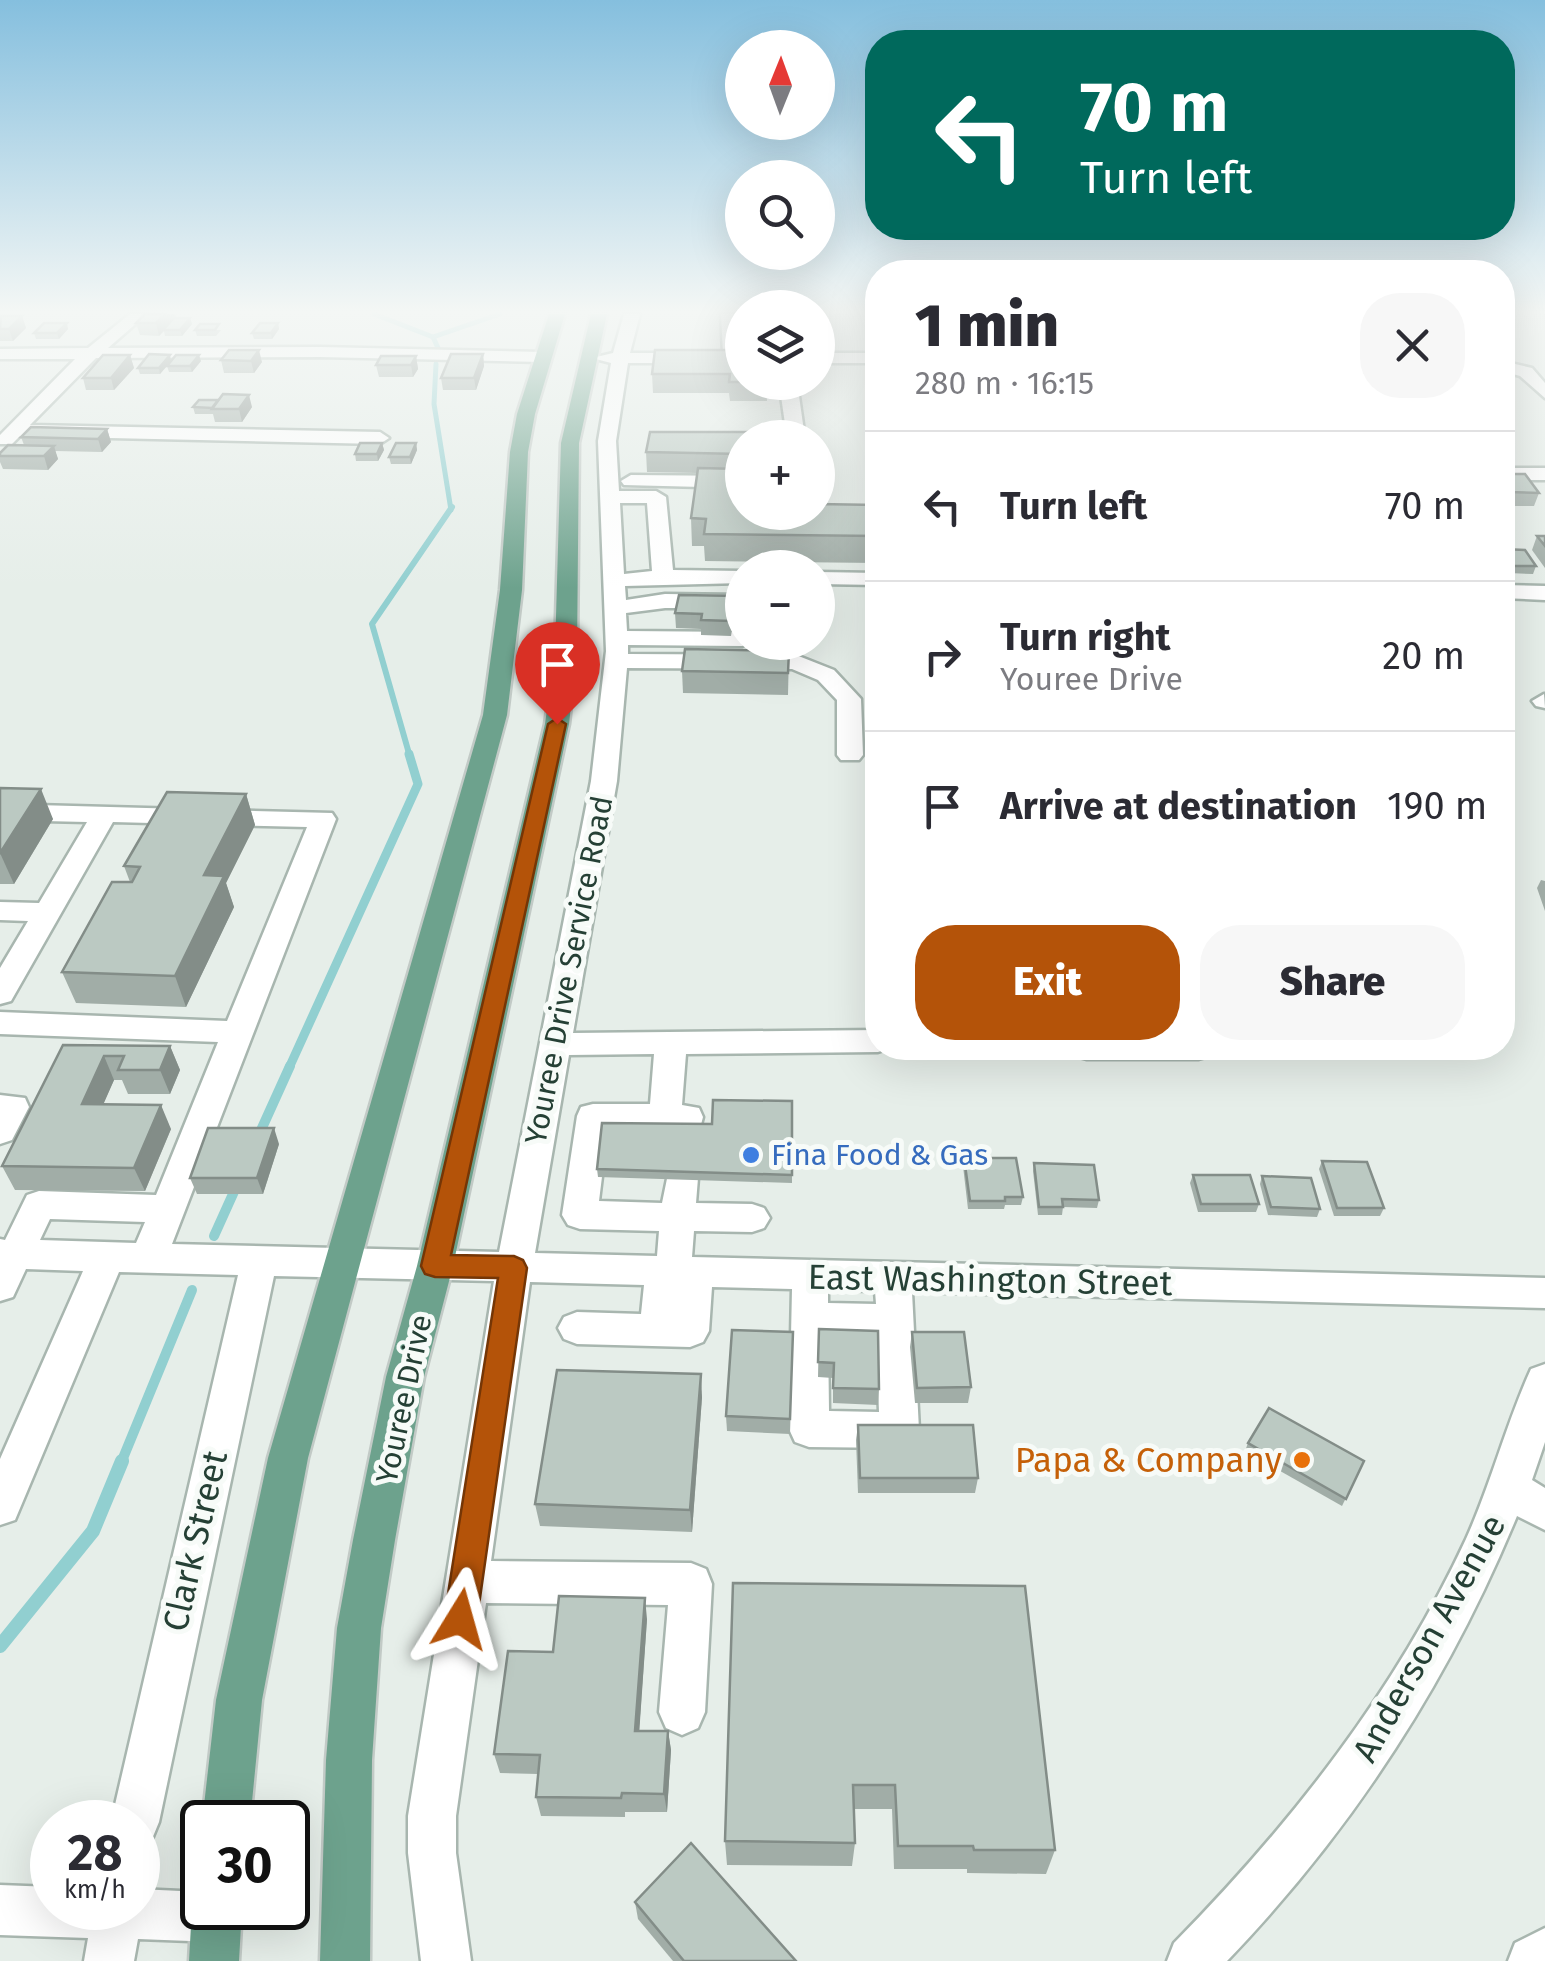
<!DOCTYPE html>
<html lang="en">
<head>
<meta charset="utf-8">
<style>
	:root { --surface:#fff; --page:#f7f7f7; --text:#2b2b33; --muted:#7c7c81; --line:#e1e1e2; --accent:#b45309 }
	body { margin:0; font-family:"Fira Sans",sans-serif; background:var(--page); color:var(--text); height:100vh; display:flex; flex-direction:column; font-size:38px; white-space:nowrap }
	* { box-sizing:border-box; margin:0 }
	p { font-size:32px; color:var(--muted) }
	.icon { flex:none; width:55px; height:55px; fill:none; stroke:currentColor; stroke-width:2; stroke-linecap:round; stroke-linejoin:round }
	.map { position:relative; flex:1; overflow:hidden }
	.sheet { position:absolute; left:865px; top:260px; width:650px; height:800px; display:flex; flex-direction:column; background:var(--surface); border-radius:40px; box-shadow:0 10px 40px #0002 }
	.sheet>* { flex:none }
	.guide { position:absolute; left:865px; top:30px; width:650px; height:210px; border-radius:40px; box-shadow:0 10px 40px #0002; background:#00695c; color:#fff; overflow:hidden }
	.needle { width:65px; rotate:1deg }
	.buttons { position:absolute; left:725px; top:30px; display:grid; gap:20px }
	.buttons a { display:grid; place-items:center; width:110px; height:110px; border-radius:50%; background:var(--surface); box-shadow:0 10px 40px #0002; font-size:50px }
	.speed { position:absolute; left:30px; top:1800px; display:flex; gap:20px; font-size:50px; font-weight:700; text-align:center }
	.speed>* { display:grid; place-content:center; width:130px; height:130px; border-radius:50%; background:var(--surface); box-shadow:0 10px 40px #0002; line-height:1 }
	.speed small { font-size:25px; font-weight:400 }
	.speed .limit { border:5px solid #111; border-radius:15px; background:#fff; color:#111 }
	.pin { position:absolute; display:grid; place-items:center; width:85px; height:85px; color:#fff; margin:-102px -42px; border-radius:50% 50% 50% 0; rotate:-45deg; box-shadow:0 0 10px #0007 }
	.pin .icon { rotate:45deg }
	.me { position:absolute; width:110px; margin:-55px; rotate:8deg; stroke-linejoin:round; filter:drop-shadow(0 0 8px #0008) }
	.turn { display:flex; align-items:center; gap:35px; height:210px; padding:0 50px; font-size:45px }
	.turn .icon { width:130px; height:130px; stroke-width:2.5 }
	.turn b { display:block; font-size:70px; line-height:85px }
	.round { display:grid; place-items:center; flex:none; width:105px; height:105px; border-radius:40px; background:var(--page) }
	.overview { display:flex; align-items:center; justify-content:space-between; height:170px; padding:0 50px }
	h1 { font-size:60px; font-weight:800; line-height:75px }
	.primary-button { display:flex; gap:20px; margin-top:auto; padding:20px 50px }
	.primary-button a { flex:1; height:115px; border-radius:40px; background:var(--accent); color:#fff; font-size:40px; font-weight:800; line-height:115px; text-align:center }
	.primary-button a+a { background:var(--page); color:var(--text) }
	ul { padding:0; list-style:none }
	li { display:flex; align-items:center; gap:30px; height:150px; padding:0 50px; border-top:2px solid var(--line) }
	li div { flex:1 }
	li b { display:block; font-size:38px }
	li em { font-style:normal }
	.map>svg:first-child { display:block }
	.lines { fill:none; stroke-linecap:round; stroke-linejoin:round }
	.stream-far4 { stroke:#91cfd0; stroke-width:5 }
	.stream-far3 { stroke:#91cfd0; stroke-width:6 }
	.stream-far2 { stroke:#91cfd0; stroke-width:9 }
	.stream-far1 { stroke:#91cfd0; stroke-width:10 }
	.stream { stroke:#91cfd0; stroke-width:14 }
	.minor-casing { stroke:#a8b6af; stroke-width:5 }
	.major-casing { stroke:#c2cac6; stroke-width:5 }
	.minor { fill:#fff; fill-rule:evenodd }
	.major { fill:#6da28d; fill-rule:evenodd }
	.wall { fill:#a1ada7 }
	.shaded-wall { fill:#838d88 }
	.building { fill:#bbc9c2; stroke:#838d88; stroke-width:2.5 }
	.route { fill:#b45309; stroke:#753606; stroke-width:2.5 }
	.shop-dot { fill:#3f7fe0; stroke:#f7fbf8; stroke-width:4 }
	.food-dot { fill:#e8710a; stroke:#f7fbf8; stroke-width:4 }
	.labels { text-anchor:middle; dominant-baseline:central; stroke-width:10; stroke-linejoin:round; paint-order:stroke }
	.street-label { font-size:30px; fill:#254035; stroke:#f7fbf8 }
	.shop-label { font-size:30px; fill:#366cbe; stroke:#f7fbf8; text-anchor:start }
	.near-street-label { font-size:35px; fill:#254035; stroke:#f7fbf8 }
	.near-food-label { font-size:35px; fill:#c56008; stroke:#f7fbf8; text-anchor:end }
</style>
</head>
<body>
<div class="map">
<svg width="1545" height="1961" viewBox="0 0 1545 1961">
	<rect width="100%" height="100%" fill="#e6eee9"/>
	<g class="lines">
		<g class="stream-far4">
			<polyline points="374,314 433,337 438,348"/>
			<polyline points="433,337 500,314"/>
			<polyline points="436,364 434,404 451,510"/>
		</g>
		<polyline class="stream-far3" points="410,757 372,624 452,507"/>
		<polyline class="stream-far2" points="289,1068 418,784 409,754"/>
		<g class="stream-far1">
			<polyline points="257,1139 290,1066"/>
			<polyline points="214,1236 237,1185"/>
			<polyline points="121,1463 192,1290"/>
		</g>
		<polyline class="stream" points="0,1646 93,1531 122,1461"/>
		<defs>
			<g id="minor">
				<polygon points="130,314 147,314 108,348 320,347 543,352 551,357 543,362 320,357 96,358 30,425 380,432 389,438 380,444 20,436 12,444 0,444 0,435 75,359 0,359 0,349 88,348"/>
				<path d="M 624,314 L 640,314 L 630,353 L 723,353 L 721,314 L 737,314 L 742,363 L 628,363 L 616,441 L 619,491 L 656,491 L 666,497 L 673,570 L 742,571 L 742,583 L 625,586 L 626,600 L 665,594 L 742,595 L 742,608 L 665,608 L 626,613 L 627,631 L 742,632 L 742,642 L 751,642 L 742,646 L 628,645 L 628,654 L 796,655 L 834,670 L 861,699 L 863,755 L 859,760 L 841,760 L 837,755 L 837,700 L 818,680 L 792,669 L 627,668 L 617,781 L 573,1033 L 878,1030 L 878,1048 L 890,1048 L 878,1052 L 686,1054 L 682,1105 L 699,1108 L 703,1117 L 697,1140 L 685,1144 L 673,1140 L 669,1129 L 608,1128 L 599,1201 L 662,1203 L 669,1169 L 681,1165 L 693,1169 L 698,1178 L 696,1203 L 752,1204 L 764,1208 L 770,1218 L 764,1228 L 752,1232 L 694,1231 L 692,1257 L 1545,1278 L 1545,1308 L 912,1292 L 919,1430 L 913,1443 L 899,1448 L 809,1447 L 795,1442 L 789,1429 L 792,1289 L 712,1287 L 709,1331 L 703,1342 L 690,1347 L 577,1344 L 564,1339 L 558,1328 L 564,1317 L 577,1312 L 641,1314 L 644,1285 L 530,1282 L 491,1561 L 691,1563 L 706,1569 L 712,1584 L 705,1712 L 698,1728 L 682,1735 L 666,1728 L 659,1712 L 668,1605 L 486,1603 L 456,1816 L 456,1853 L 471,1961 L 421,1961 L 408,1853 L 408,1816 L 494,1281 L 274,1276 L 159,1822 L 152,1839 L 138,1845 L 138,1822 L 111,1822 L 238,1275 L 119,1272 L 15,1520 L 0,1525 L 0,1459 L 83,1271 L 26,1269 L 13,1297 L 0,1301 L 0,1239 L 5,1240 L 27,1195 L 39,1191 L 156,1195 L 218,1042 L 0,1034 L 0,1012 L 227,1021 L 307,827 L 113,822 L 11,1001 L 0,1004 L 0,968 L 28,921 L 0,920 L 0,902 L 39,903 L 87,822 L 0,820 L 0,804 L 332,813 L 336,819 L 172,1244 L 499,1252 L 591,781 L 606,651 L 598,441 L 611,363 L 592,358 L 613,353 ZM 620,503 L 647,503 L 652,571 L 624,574 ZM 654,1054 L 650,1104 L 593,1104 L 581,1107 L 577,1116 L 562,1215 L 568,1225 L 580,1229 L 659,1231 L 657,1256 L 535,1253 L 569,1055 ZM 50,1219 L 145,1222 L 136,1243 L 40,1240 ZM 828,1290 L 875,1291 L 876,1304 L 828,1303 ZM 828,1334 L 876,1335 L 879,1412 L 829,1411 Z"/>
				<rect x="818" y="353" width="60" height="10"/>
				<polygon points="1502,361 1532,368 1545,383 1545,398 1520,376 1502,371"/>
				<polygon points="779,382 797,382 805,438 787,438"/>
				<rect x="1502" y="468" width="43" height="12"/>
				<polygon points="631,475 742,476 742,488 624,485 621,481"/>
				<polygon points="818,572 878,573 878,585 818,584"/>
				<polygon points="1502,585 1545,586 1545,600 1502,598"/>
				<polygon points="1544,694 1545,708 1536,706 1532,701"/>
				<polygon points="1071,1048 1214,1048 1209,1056 1198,1059 1087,1059 1076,1056"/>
				<polygon points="0,1095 25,1098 29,1107 12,1140 0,1144"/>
				<path d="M 1545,1364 L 1545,1442 L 1532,1480 L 1545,1488 L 1545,1530 L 1517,1516 C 1448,1683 1352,1831 1227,1961 L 1167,1961 L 1174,1943 C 1291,1824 1395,1692 1466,1539 C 1491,1484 1506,1424 1531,1369 Z"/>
				<polygon points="0,1885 52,1887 52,1908 138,1908 138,1889 202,1892 202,1908 237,1908 241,1917 234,1935 216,1942 138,1939 134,1961 84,1961 88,1938 0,1935"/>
				<polygon points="1545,1928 1545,1961 1508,1961 1515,1943"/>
			</g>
			<g id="major">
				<polygon points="549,314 565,314 535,414 528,452 522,590 507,715 308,1458 262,1700 250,1822 202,1823 216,1700 268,1458 483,715 500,590 510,452 517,414"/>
				<polygon points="591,314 607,314 579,443 577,651 569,724 453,1266 424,1377 395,1540 381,1628 372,1760 370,1961 320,1961 326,1760 337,1628 353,1540 386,1377 417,1266 545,724 555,651 561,443"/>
				<polygon points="202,1889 202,1908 242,1908 239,1961 189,1961 192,1908"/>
			</g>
		</defs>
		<use href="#minor" class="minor-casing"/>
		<use href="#major" class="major-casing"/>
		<use href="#minor" class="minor"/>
		<use href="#major" class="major"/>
	</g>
	<g class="wall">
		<polygon points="145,314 175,314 175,318 190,318 192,324 182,336 165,336 164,331 159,336 140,335 136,323"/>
		<polygon points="22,316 26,328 13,341 0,341 0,317"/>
		<polygon points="278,323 279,329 272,339 254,339 252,333"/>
		<polygon points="68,329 59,339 36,339 34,333"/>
		<polygon points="195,330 221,330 216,336 197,336"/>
		<polygon points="229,350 262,362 254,373 224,373 221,360"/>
		<polygon points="655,350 766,382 767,401 730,401 729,393 653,393 652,374"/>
		<polygon points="483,354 484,366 476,390 443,390 441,378"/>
		<polygon points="130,355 134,368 114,390 86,390 83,378"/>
		<polygon points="416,356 418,369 413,377 379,377 376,365"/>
		<polygon points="171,361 201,361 192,372 169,372 167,366 160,374 140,374 138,368"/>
		<polygon points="193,407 252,407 242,422 215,422 213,414 195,414"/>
		<polygon points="107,429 111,442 102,452 55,451 58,459 48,470 3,469 0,462 0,453 24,445 21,437"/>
		<polygon points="742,438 742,512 878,505 878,563 705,561 704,546 692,546 691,518 697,473 647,472 646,452"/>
		<polygon points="382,443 384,450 378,461 356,461 355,454"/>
		<polygon points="416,443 417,450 411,464 391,464 389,457"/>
		<polygon points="1502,474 1539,493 1534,506 1503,506"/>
		<polygon points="1537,536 1545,536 1545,568 1532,550"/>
		<polygon points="1502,549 1536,566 1533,574 1508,573 1502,565"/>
		<polygon points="742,596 742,630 732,630 731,636 701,635 701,629 676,628 675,613"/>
		<polygon points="789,651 788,695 683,693 682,671"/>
		<polygon points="0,788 53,819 14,884 0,884"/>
		<polygon points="246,794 255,825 226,883 234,907 186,1007 76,1003 62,972 130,882 124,866"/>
		<polygon points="1541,880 1545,881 1545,911 1537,888"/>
		<polygon points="63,1045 170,1046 180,1070 170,1094 128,1094 122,1080 114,1080 103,1104 171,1129 145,1191 15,1190 2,1166"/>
		<polygon points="792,1101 792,1183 598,1177 597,1169 712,1124"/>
		<polygon points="279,1144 263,1194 197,1194 190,1178"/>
		<polygon points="964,1158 1023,1197 1021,1205 1005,1205 1004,1209 968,1209 963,1166"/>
		<polygon points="1322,1161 1384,1208 1380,1216 1334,1216 1319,1169"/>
		<polygon points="1034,1163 1099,1200 1097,1208 1063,1207 1062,1215 1038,1215 1033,1171"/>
		<polygon points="1193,1175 1259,1204 1256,1212 1198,1212 1190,1183"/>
		<polygon points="1262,1176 1320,1209 1317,1217 1268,1215 1260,1184"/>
		<polygon points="819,1329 879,1389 878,1405 833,1403 833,1378 818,1377"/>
		<polygon points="793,1332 790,1434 727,1431 726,1416"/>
		<polygon points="912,1332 971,1387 968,1403 915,1403 910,1347"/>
		<polygon points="702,1397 692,1532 540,1526 535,1504"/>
		<polygon points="858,1425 978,1478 975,1493 858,1493 856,1440"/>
		<polygon points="1248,1443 1364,1461 1342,1506 1245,1451"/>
		<polygon points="733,1583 1055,1850 1046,1874 967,1873 967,1869 894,1869 892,1809 854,1809 855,1843 852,1866 727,1865 725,1841"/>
		<polygon points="647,1619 639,1731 668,1731 671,1750 667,1812 625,1812 625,1817 541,1816 536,1797 538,1774 500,1773 494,1754 553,1652"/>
		<polygon points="635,1902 796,1961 673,1961 638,1919"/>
	</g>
	<g class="shaded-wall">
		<polygon points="165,314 175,314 176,317 159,336 156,323"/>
		<polygon points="22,316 26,328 13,341 9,329"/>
		<polygon points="190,318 192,324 182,336 180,330"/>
		<polygon points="67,323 68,329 59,339 57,333"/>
		<polygon points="278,323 279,329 272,339 271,333"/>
		<polygon points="259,350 262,362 254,373 251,361"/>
		<polygon points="483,354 484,366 476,390 474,378"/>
		<polygon points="130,355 134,368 114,390 111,378"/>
		<polygon points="170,355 171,361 160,374 159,368"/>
		<polygon points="199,355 201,361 192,372 190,366"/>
		<polygon points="416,356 418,369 413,377 411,365"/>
		<polygon points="249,395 252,407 242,422 239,409"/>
		<polygon points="107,429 111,442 102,452 98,439"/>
		<polygon points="382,443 384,450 378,461 377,454"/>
		<polygon points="416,443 417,450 411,464 410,457"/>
		<polygon points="54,446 58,459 48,470 44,456"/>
		<polygon points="41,789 53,819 14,884 0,853"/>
		<polygon points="246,794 255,825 226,883 234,907 186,1007 175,976 204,875"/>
		<polygon points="170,1046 180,1070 170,1094 160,1070"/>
		<polygon points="104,1056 114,1080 93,1128 82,1104"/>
		<polygon points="161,1105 171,1129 145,1191 134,1168"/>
		<polygon points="274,1128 279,1144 263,1194 257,1178"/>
		<polygon points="701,1374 702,1397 692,1532 690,1510"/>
		<polygon points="645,1598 647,1619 638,1750 635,1731"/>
		<polygon points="668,1731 671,1750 667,1812 664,1794"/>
	</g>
	<g class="building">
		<polygon points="145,314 165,314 156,323 136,323"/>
		<polygon points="1,316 22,316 9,329 0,329"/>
		<polygon points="174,318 190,318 180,330 163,330"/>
		<polygon points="44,323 67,323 57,333 34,333"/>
		<polygon points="260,323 278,323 271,333 252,333"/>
		<polygon points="200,324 219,324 215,330 195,330"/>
		<polygon points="229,350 259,350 251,361 221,360"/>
		<polygon points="655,350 742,350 742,382 729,382 730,374 652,374"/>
		<polygon points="149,354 170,355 159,368 138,368"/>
		<polygon points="451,354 483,354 474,378 441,378"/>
		<polygon points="103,355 130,355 111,378 83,378"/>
		<polygon points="176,355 199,355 190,366 167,366"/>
		<polygon points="381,356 416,356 411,365 376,365"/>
		<polygon points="223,394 249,395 239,409 212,409"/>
		<polygon points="199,400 218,400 212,408 193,407"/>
		<polygon points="31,427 107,429 98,439 21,437"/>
		<polygon points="650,432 764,432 764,438 742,438 742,454 646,452"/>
		<polygon points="360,443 382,443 377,454 355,454"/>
		<polygon points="396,443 416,443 410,457 389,457"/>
		<polygon points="8,445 54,446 44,456 0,456 0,453"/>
		<polygon points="698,468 742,469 742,512 818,512 818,504 878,505 878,536 704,534 706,519 691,518"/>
		<polygon points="1502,474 1525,474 1539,493 1508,492 1502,485"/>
		<polygon points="1537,536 1545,536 1545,546"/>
		<polygon points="1502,549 1525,550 1536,566 1510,566 1502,554"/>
		<polygon points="679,595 742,596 742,616 732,615 731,621 701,620 702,614 675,613"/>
		<polygon points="685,649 789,651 788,673 682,671"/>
		<polygon points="0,788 41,789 0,853"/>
		<polygon points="167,792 246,794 204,875 224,876 175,976 62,972 112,882 132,882 140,867 124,866"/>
		<polygon points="63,1045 170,1046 160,1070 118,1070 124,1056 104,1056 82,1104 161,1105 134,1168 2,1166"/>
		<polygon points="713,1100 792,1101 792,1175 597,1169 602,1123 712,1124"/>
		<polygon points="208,1128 274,1128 257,1178 190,1178"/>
		<polygon points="964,1158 1016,1158 1023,1197 1005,1197 1005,1201 970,1201"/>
		<polygon points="1322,1161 1367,1162 1384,1208 1337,1208"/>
		<polygon points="1034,1163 1094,1165 1099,1200 1062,1199 1063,1207 1039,1207"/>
		<polygon points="1193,1175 1250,1175 1259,1204 1201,1204"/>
		<polygon points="1262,1176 1311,1178 1320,1209 1271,1207"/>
		<polygon points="819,1329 878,1331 879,1389 833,1388 834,1363 818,1362"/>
		<polygon points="732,1330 793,1332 790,1419 726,1416"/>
		<polygon points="912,1332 964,1332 971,1387 917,1388"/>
		<polygon points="557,1370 701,1374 690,1510 535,1504"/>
		<polygon points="1269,1408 1364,1461 1346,1499 1248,1443"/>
		<polygon points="858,1425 973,1425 978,1478 860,1478"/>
		<polygon points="733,1583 1025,1586 1055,1850 974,1850 973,1846 898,1846 895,1785 853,1785 855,1843 725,1841"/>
		<polygon points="559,1596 645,1598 635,1731 668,1731 664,1794 622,1793 621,1798 536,1797 540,1755 494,1754 508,1651 553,1652"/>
		<polygon points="691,1843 796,1961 684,1961 635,1902"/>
	</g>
	<linearGradient id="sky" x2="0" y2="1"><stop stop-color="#85bfde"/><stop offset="0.53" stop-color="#f4f7f5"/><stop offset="1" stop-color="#f4f7f5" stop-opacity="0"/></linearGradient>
	<rect width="1545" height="588" fill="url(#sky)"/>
	<polygon class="route" points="557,718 566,724 451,1255 514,1256 523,1260 527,1268 477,1619 472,1631 460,1636 449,1631 444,1619 498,1278 435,1277 425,1274 421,1266 548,724"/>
	<circle class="shop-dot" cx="751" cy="1155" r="10"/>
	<circle class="food-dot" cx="1302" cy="1460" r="10"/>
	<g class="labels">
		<g class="street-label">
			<text transform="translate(569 970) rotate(-79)">Youree Drive Service Road</text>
			<text transform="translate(404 1399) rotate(-78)">Youree Drive</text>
		</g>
		<g class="shop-label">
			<text x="771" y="1155">Fina Food &amp; Gas</text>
		</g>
		<g class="near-street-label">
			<text transform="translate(990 1280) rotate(1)">East Washington Street</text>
			<text transform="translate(195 1541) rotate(-77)">Clark Street</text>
			<text transform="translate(1429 1638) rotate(-61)">Anderson Avenue</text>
		</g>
		<g class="near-food-label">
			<text x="1282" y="1460">Papa &amp; Company</text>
		</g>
	</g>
</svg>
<div class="buttons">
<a><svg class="needle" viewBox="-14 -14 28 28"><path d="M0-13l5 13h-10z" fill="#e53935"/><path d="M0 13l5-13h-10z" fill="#7c7c81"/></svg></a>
<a><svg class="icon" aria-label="search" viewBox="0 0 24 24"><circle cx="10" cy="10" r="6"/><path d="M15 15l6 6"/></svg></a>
<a><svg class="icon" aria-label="layers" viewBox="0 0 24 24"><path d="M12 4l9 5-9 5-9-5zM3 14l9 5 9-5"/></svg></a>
<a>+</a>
<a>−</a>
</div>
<div class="speed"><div>28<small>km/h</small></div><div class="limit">30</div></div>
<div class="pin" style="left:557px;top:724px;background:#d93025"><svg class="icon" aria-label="arrive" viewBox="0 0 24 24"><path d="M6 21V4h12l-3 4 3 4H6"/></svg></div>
<svg class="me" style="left:460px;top:1619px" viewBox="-20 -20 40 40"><path d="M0-17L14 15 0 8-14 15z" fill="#b45309" stroke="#fff" stroke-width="4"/></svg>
<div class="guide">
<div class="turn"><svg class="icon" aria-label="left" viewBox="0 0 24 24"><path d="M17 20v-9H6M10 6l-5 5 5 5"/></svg><div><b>70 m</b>Turn left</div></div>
</div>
<section class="sheet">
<div class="overview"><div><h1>1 min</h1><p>280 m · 16:15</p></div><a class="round"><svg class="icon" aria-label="close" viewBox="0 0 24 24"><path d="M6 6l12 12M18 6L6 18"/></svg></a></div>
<ul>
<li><svg class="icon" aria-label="left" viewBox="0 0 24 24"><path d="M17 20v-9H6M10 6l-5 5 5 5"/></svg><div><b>Turn left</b></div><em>70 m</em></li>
<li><svg class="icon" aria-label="right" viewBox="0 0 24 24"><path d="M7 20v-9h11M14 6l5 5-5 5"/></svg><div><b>Turn right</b><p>Youree Drive</p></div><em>20 m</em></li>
<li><svg class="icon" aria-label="arrive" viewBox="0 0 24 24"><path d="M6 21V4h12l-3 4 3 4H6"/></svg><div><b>Arrive at destination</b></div><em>190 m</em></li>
</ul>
<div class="primary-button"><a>Exit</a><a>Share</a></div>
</section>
</div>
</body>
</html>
